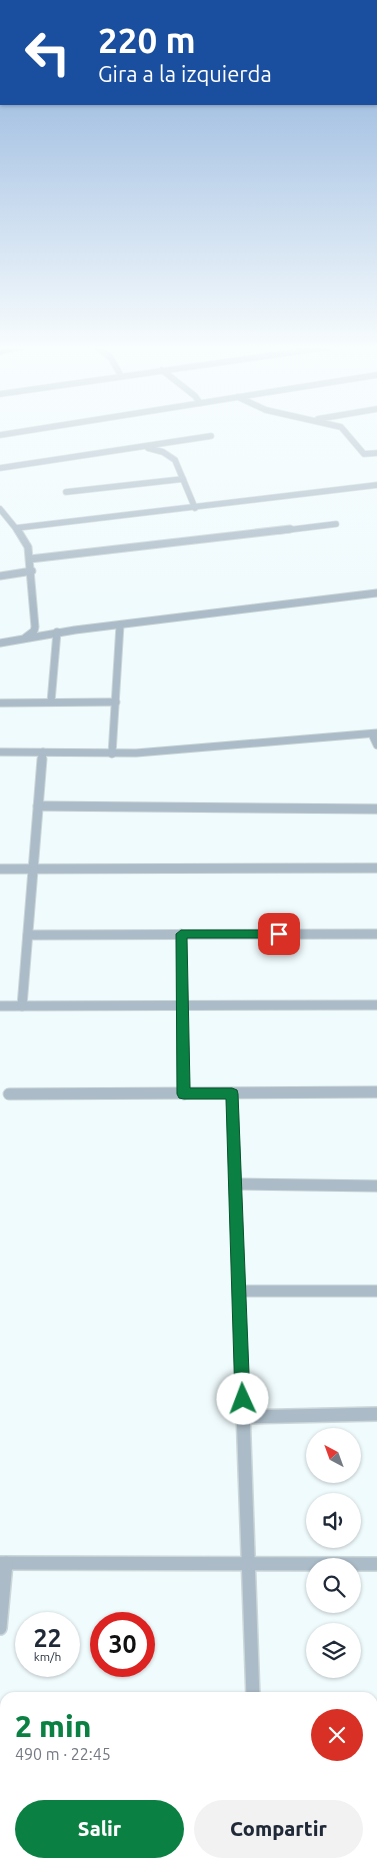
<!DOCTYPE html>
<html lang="es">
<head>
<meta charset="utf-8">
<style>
	:root { --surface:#fff; --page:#f2f2f3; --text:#1f2937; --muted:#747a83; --accent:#0b8043 }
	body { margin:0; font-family:Ubuntu,sans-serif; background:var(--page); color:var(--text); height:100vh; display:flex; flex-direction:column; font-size:19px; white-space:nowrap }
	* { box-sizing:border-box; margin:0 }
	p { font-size:16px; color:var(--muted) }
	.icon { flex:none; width:28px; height:28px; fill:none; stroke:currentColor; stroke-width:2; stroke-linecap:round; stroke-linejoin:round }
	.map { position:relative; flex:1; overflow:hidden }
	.panel { position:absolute; left:0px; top:1692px; width:378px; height:176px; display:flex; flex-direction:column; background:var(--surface); border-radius:15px 15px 0 0; box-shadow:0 1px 4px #0004 }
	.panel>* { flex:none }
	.hud { position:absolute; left:0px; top:0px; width:378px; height:105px; box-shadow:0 1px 4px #0004; background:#1a4fa0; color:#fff; overflow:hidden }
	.needle { width:32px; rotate:319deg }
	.tools { position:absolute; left:306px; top:1428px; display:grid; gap:10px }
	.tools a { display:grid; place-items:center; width:55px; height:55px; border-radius:50%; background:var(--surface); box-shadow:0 1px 4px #0004; font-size:25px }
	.speed { position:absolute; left:15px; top:1612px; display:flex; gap:10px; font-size:25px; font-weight:700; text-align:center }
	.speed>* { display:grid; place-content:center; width:65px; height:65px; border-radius:50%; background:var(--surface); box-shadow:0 1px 4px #0004; line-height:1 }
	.speed small { font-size:12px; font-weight:400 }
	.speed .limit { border:8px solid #d22; background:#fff; color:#111 }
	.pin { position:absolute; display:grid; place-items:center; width:42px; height:42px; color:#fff; margin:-21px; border-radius:10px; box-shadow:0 2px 8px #0006 }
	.me { position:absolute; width:55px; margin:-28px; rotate:358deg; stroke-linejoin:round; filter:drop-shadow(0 0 4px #0008) }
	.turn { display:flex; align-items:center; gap:18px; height:105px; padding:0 15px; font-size:22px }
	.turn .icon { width:65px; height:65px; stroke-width:2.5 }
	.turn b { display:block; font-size:35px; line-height:42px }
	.round { display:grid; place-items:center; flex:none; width:52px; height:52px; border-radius:26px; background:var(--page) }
	.overview { display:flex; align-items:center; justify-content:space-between; height:85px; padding:0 15px }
	h1 { font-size:30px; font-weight:800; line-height:38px; color:var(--accent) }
	.primary-button { display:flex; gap:10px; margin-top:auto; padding:10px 15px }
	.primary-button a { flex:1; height:58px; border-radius:30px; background:var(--accent); color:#fff; font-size:20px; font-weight:800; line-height:58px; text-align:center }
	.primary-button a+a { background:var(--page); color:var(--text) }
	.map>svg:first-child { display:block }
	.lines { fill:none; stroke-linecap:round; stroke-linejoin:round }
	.street-far4-casing { stroke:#ccd7d9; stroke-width:7 }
	.street-far3-casing { stroke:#ccd7d9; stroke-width:9 }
	.street-far2-casing { stroke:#ccd7d9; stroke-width:11 }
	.street-far1-casing { stroke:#ccd7d9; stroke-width:13 }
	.street-casing { stroke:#ccd7d9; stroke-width:16 }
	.primary-casing { stroke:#ccd7d9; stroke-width:3 }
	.street-far4 { stroke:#abbbc7; stroke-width:5.5 }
	.street-far3 { stroke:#abbbc7; stroke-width:7 }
	.street-far2 { stroke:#abbbc7; stroke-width:9 }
	.street-far1 { stroke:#abbbc7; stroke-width:11 }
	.street { stroke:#abbbc7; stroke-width:13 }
	.primary { fill:#6a879b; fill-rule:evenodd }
	.route { fill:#0b8043; stroke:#07532c }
</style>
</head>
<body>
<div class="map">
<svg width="377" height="1868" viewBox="0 0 377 1868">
	<rect width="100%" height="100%" fill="#f0fbfd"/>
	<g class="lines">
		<defs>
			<g id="street-far4">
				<polyline points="97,347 111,358 121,376"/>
				<polyline points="162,370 195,396 200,403"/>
				<polyline points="0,394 329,347"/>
				<polyline points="238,397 266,410 341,427 364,454 377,453"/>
				<polyline points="318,419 377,409"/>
				<polyline points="0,435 377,375"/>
				<polyline points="148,448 163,452 175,460 195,508"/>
				<polyline points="0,468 211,436"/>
				<polyline points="66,492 183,479"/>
				<polyline points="0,509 18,531"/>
				<polyline points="16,528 377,485"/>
				<polyline points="279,531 336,524"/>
			</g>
			<g id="street-far3">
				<polyline points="17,529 28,547 35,627 34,631 26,637"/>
				<polyline points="30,559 290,529"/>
				<polyline points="0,576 32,571"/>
				<polyline points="0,643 75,630 377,593"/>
				<polyline points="51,702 57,632"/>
				<polyline points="0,703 116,702"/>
				<polyline points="372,734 377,745"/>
				<polyline points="0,752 136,753 377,733"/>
				<polyline points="112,754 120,625"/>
				<polyline points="42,760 43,752"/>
			</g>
			<g id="street-far2">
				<polyline points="38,806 377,809"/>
				<polyline points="0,869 377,868"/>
				<polyline points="181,934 183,1049"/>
				<polyline points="28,935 377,934"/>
				<polyline points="0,1006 377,1005"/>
				<polyline points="22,1006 42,759"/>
			</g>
			<g id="street-far1">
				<polyline points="183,1048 184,1094"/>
				<polyline points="9,1094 377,1092"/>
				<polyline points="232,1094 243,1412"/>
				<polyline points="235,1184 377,1186"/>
				<polyline points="239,1291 377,1291"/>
			</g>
			<g id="street">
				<polyline points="243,1411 253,1698"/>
				<polyline points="243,1417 377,1414"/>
				<polyline points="0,1563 377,1564"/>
				<polyline points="0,1628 6,1563"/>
				<polyline points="372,1738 377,1738"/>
				<polyline points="0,1739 5,1739"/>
				<polyline points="259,1864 259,1868"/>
			</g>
			<polygon id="primary" points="12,347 33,347 0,354 0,350"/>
		</defs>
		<use href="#street-far4" class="street-far4-casing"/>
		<use href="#street-far3" class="street-far3-casing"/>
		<use href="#street-far2" class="street-far2-casing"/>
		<use href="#street-far1" class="street-far1-casing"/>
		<use href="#street" class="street-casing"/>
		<use href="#primary" class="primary-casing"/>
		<use href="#street-far4" class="street-far4"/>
		<use href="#street-far3" class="street-far3"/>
		<use href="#street-far2" class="street-far2"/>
		<use href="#street-far1" class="street-far1"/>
		<use href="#street" class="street"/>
		<use href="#primary" class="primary"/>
	</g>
	<linearGradient id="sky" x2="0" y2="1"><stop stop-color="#85aad8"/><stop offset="0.57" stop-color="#f8fdfe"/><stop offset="1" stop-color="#f8fdfe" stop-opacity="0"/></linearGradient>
	<rect width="377" height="609" fill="url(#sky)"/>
	<polygon class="route" points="181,930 279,930 285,934 279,938 187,938 190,1088 232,1088 237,1090 238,1094 250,1399 248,1404 243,1407 237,1404 235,1399 226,1099 184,1099 179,1098 177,1094 176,934"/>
</svg>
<div class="tools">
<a><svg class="needle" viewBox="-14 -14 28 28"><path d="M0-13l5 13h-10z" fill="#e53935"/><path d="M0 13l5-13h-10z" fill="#747a83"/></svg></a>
<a><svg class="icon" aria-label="sound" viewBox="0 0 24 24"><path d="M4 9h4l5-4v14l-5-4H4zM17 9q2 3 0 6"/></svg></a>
<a><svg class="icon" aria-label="search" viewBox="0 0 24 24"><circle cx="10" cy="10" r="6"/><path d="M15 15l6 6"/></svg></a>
<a><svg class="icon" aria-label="layers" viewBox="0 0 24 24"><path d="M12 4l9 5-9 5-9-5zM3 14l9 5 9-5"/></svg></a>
</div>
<div class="speed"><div>22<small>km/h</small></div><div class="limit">30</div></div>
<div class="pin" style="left:279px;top:934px;background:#d93025"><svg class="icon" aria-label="arrive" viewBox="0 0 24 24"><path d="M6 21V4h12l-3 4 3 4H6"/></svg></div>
<svg class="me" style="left:243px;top:1399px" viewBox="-20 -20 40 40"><circle r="19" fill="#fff"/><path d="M0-13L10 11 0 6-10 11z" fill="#0b8043"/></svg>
<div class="hud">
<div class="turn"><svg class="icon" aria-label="left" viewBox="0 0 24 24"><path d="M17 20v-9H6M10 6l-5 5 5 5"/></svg><div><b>220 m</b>Gira a la izquierda</div></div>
</div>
<section class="panel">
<div class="overview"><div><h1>2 min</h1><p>490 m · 22:45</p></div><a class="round" style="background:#d93025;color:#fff"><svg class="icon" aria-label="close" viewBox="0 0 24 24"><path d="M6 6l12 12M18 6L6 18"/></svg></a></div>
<div class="primary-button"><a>Salir</a><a>Compartir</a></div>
</section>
</div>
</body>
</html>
